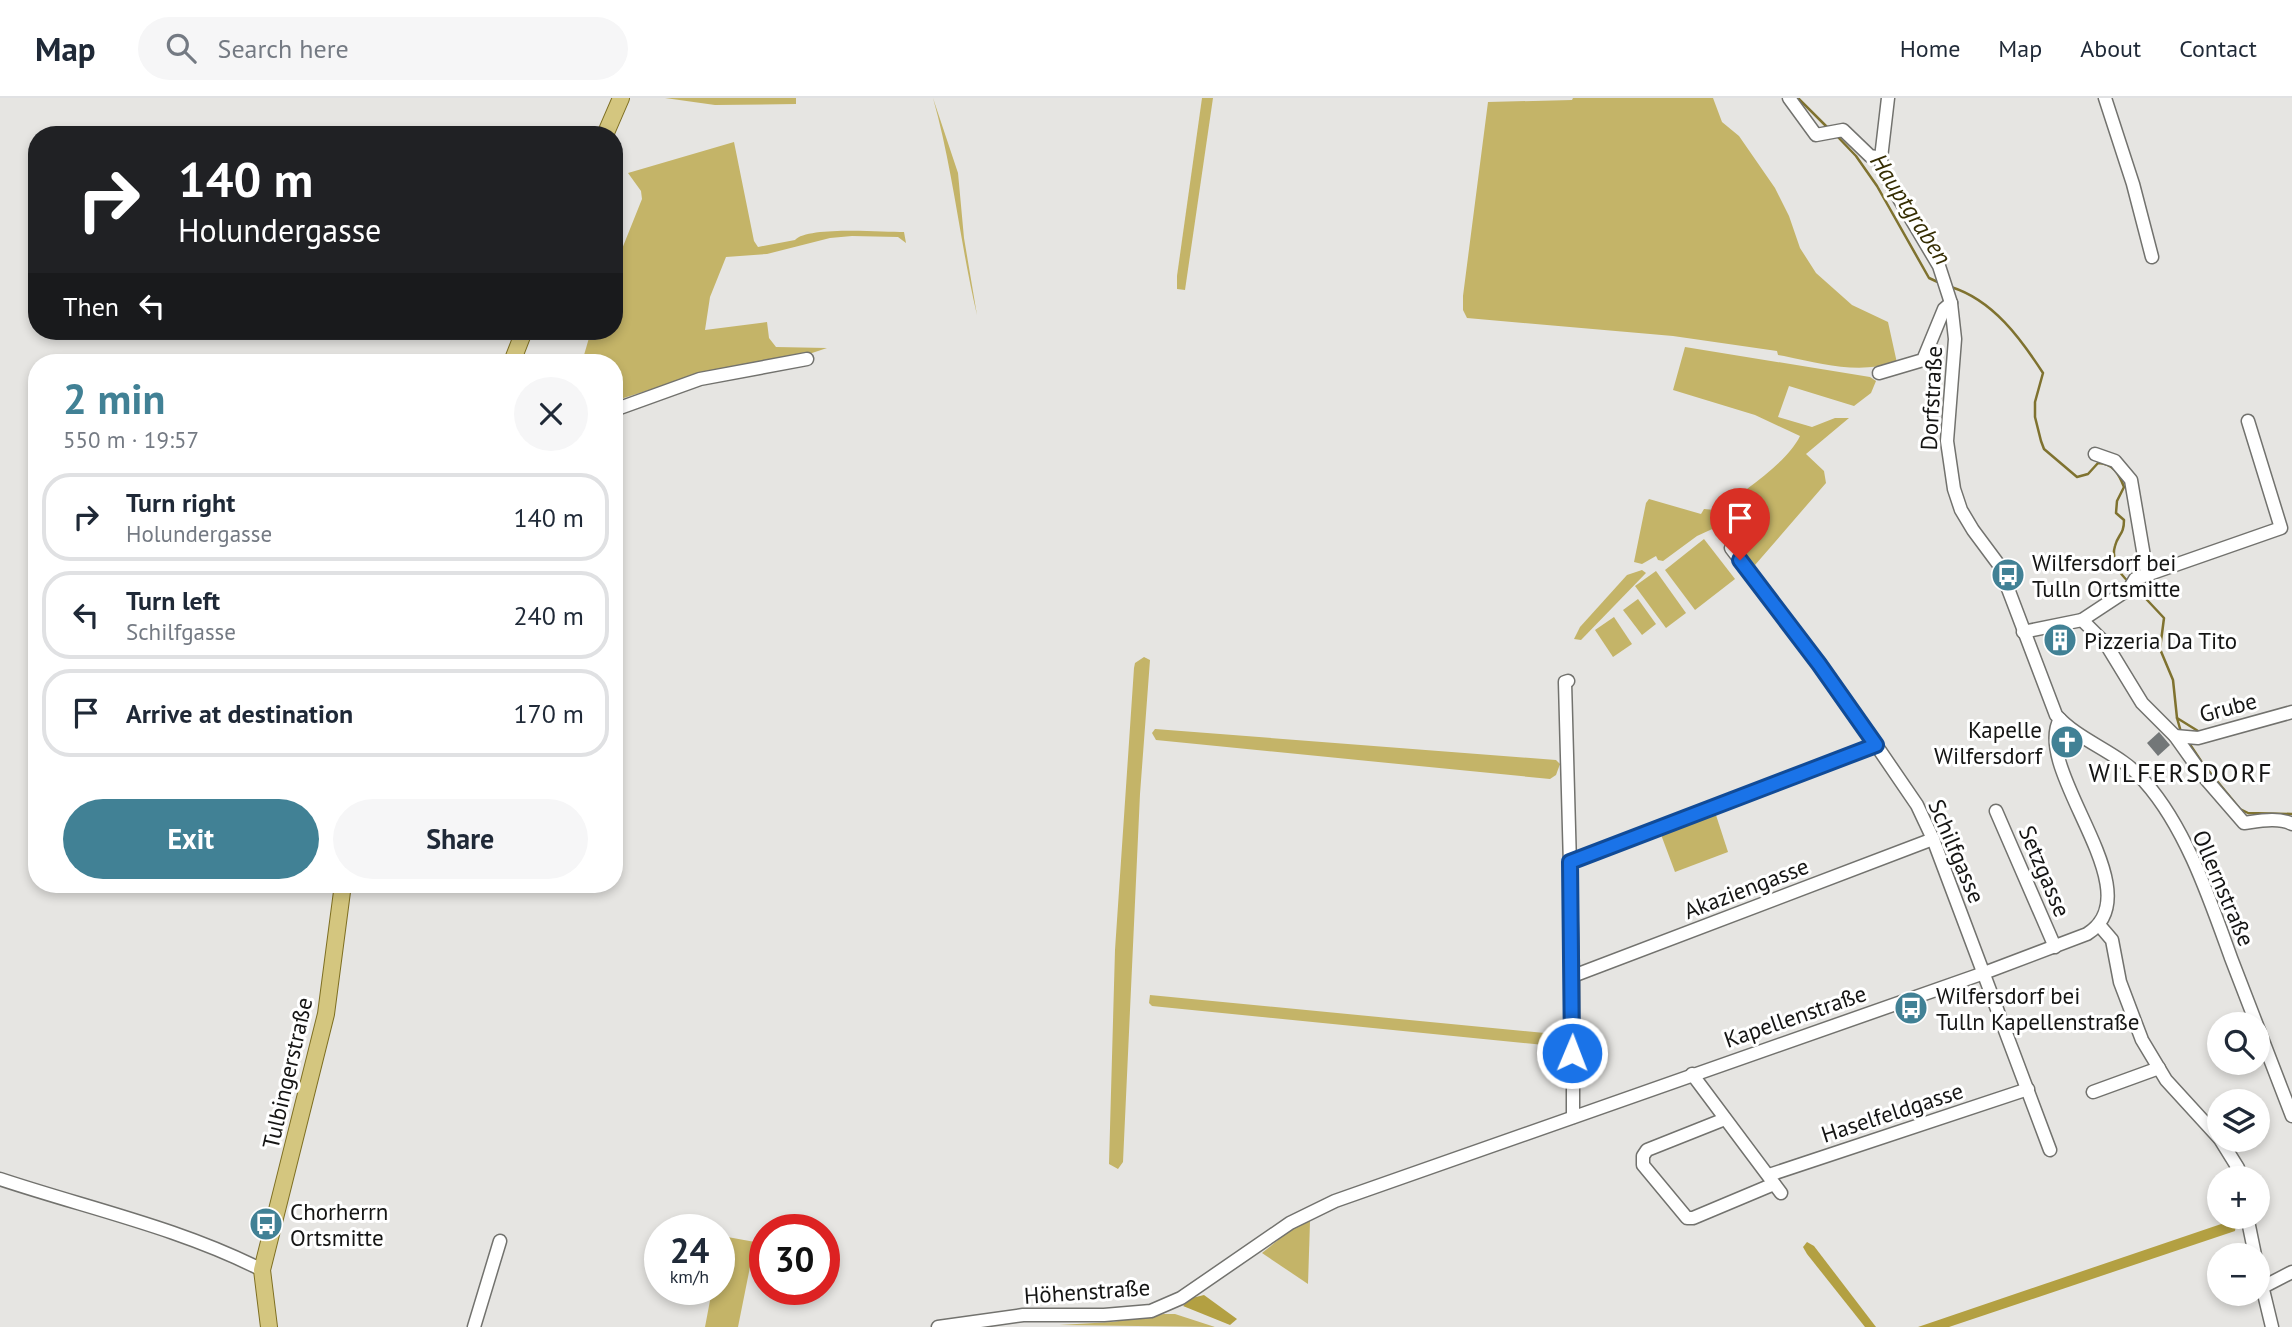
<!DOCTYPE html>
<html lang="en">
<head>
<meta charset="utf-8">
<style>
	:root { --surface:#fff; --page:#f6f6f7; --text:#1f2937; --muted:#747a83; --line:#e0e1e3; --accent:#418195 }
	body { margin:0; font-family:"PT Sans",sans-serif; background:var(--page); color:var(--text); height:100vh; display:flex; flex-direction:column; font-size:26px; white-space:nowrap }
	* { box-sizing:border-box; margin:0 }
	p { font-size:23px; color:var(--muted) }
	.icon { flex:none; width:38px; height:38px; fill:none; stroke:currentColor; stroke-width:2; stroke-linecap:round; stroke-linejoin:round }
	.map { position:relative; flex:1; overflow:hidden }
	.panel { position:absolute; left:28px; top:256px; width:595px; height:539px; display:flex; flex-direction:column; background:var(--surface); border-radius:28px; box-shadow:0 4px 10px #0003 }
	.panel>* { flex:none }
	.guide { position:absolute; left:28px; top:28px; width:595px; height:214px; border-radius:28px; box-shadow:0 4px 10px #0003; background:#202124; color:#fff; overflow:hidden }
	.buttons { position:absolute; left:2207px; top:914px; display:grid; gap:14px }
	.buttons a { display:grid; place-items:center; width:63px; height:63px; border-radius:50%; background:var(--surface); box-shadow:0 4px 10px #0003; font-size:35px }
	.speed { position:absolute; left:644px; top:1116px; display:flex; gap:14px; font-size:35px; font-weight:700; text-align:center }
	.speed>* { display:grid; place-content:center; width:91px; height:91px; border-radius:50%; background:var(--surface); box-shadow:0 4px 10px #0003; line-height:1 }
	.speed small { font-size:18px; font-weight:400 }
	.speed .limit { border:10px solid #d22; background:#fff; color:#111 }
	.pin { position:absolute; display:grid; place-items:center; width:60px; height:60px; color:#fff; margin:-72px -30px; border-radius:50% 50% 50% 0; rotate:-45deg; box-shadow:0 0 7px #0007 }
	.pin .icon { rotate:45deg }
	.me { position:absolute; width:77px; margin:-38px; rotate:1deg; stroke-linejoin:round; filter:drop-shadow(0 0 5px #0008) }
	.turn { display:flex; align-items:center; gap:24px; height:147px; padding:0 35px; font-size:32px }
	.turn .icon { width:91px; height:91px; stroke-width:2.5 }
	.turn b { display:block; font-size:49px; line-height:60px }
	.then { display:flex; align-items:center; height:66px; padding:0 35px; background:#0003; gap:14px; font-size:26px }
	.round { display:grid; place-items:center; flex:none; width:74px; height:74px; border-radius:37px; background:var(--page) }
	.headline { display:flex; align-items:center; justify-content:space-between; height:119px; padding:0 35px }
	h1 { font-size:42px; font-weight:600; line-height:52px; color:var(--accent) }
	.action { display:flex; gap:14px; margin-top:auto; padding:14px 35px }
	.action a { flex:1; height:80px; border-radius:42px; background:var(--accent); color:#fff; font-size:28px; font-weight:600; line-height:80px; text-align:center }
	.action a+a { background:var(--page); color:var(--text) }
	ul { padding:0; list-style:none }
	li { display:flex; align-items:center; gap:21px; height:88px; margin:0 14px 10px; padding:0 21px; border:4px solid var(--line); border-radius:28px }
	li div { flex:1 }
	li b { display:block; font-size:26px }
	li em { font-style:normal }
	header { display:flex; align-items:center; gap:42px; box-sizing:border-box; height:98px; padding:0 35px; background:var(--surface); border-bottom:2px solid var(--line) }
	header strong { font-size:33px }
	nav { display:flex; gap:38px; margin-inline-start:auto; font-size:24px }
	.search { width:490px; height:63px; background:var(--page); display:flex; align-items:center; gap:18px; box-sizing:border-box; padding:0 24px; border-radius:38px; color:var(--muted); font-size:26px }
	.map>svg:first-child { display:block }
	.green { fill:#c4b468 }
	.forest { fill:#b3a042 }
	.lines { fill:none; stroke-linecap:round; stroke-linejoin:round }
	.stream { stroke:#7f722f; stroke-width:2.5 }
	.building { fill:#737778 }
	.minor-casing { stroke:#72726e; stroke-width:15 }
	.major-casing { stroke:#7e6f22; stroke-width:18 }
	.minor { stroke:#fff; stroke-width:12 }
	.major { stroke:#d4c67f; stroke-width:16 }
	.route-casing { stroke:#114b97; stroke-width:18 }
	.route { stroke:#1a73e8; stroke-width:12 }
	.labels { text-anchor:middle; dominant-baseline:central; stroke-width:6; stroke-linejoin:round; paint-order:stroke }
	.street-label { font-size:23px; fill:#151514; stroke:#fff }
	.poi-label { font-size:23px; fill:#151514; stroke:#fff; text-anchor:start }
	.water-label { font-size:24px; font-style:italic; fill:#352d03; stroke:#fff }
	.quarter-label { font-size:26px; letter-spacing:2px; fill:#151514; stroke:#fff }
</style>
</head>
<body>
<header>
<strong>Map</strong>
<div class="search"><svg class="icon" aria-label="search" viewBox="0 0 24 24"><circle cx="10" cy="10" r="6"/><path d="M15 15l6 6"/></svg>Search here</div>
<nav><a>Home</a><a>Map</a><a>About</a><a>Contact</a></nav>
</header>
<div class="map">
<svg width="2292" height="1229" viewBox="0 0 2292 1229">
	<rect width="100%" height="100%" fill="#e6e5e2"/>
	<g class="green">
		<polygon points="665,0 796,0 796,6 715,7"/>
		<path d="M 933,0 L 958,75 L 964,140 L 977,217 C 960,145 953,71 933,0 Z"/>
		<polygon points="1202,0 1213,0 1185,192 1177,191 1177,178"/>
		<path d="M 1573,0 L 1713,0 L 1722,24 L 1739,38 L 1775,90 L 1789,118 L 1800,150 L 1816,175 L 1852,207 L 1888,224 L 1897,265 C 1856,275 1825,267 1784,258 L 1778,257 L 1777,253 L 1673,238 L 1467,220 L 1463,212 L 1463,198 L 1488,4 L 1572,2 Z"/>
		<path d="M 734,44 L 754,143 L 758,149 L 795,142 C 807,128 882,134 904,134 L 906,145 L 898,139 L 852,138 L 830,140 L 767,156 L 726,159 L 710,199 L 705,232 L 767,224 L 769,240 L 776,249 L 827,250 L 809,256 L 694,278 L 614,303 L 614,264 L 582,264 L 591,233 L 614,233 L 614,171 L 642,101 L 641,93 L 628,75 Z"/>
		<path d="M 1685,249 L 1870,279 L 1876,283 L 1871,295 L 1854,308 L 1789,288 L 1778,319 L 1812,329 L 1835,320 L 1849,320 L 1806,356 L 1824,373 L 1826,385 L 1755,467 L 1721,427 L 1697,438 L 1663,463 L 1658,462 L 1656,458 L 1642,466 L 1634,464 L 1646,405 L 1649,401 L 1701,416 L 1704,411 L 1715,412 C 1741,396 1787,365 1800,338 L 1755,317 L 1673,292 Z"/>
		<polygon points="1704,441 1735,481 1695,512 1665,472"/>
		<polygon points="1642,472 1646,475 1581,542 1574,541 1580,529 1627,477"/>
		<polygon points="1656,473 1686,515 1666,530 1635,488"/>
		<polygon points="1638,501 1656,526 1642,537 1623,512"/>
		<polygon points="1614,519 1632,546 1613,559 1595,532"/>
		<polygon points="1144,559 1150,562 1140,696 1123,1064 1118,1071 1109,1066 1115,852 1134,570 1135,565"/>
		<polygon points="1155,631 1556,662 1560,666 1556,677 1550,681 1156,642 1152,635"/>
		<polygon points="1715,714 1728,754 1675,774 1660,734"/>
		<polygon points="1150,897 1555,936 1566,938 1568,943 1565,949 1152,908 1149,905"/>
		<polygon points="1309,1121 1310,1124 1308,1186 1262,1155 1299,1125"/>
		<polygon points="722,1138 755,1144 738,1229 705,1229 712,1192 719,1192 719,1155"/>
		<polygon points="1164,1216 1175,1216 1215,1229 1059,1227 1112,1224"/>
	</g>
	<g class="forest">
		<polygon points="2230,1123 2236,1126 2235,1133 1949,1229 1918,1229"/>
		<polygon points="1807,1144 1814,1148 1876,1229 1865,1229 1807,1156 1803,1149"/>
		<polygon points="1204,1197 1237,1221 1230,1227 1183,1208 1192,1200"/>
	</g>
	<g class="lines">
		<g class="stream">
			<polyline points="1798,0 1828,30"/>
			<polyline points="1836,37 1856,58 1877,88 1929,180 1942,186"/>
			<path d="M 1951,189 C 1993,202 2021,241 2043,275 L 2035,304 L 2035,319 L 2041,343 L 2044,351 L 2077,379 L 2088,376 L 2098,365 C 2113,365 2119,376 2124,389 L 2117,403 L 2116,415 L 2124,422 C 2124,437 2118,436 2115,448 C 2111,461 2119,476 2129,484"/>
			<polyline points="2134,488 2164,520 2160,551 2173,582 2177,620 2181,634"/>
			<polyline points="2177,620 2198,633"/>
			<polyline points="2189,645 2203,666 2240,711 2248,715 2292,716"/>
		</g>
	</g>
	<g class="building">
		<polygon points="2064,535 2072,551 2060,557 2050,537"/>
		<polygon points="2159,634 2170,647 2158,658 2147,645"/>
	</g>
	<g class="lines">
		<defs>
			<g id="minor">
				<polyline points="1789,0 1816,37 1843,32 1870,58 1881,60"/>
				<path d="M 1888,0 L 1881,60 L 1882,72 L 1939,168 L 1951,205 L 1955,241 L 1947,343 L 1954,391 L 1961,412 L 1973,432 L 1999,467 L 2056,617 C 2081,645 2120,654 2145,684 C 2186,730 2210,802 2231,860 C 2251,913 2272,965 2292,1018"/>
				<polyline points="2105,0 2133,86 2152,159"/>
				<polyline points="1879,275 1923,262 1944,211 1951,205"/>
				<polyline points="614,312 700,281 807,261"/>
				<polyline points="2095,356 2115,363 2131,382 2147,476"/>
				<polyline points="1731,450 1819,566 1876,647 1917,707 1933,741 2050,1052"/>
				<polyline points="2082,522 2129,491 2135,481 2281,430 2248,323"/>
				<polyline points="2023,534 2082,522 2106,546 2142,605 2175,638 2198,640 2292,614"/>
				<polyline points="1568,583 1565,584 1573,878 1573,1019"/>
				<path d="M 2175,638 L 2205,680 L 2244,725 C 2259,723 2279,719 2292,726"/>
				<polyline points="1996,713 2055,849"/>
				<polyline points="1570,764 1876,647"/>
				<polyline points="2100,828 2112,842 2120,884 2142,942 2166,982 2219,1040"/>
				<polyline points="1573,878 1933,741"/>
				<polyline points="1692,976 1781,1095"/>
				<polyline points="2093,994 2159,970"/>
				<polyline points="1725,1021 1647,1052 1643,1058 1643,1067 1687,1120 1693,1120 1774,1086"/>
				<polyline points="2220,1041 2238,1070 2239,1080"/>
				<polyline points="1769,1077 2028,991"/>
				<path d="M 0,1081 C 87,1110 180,1130 262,1172"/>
				<polyline points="2247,1118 2255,1157"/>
				<polyline points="2258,1171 2272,1229"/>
				<polyline points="2261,1190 2292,1174"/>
				<polyline points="474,1229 500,1143"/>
				<path d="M 938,1229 L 1023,1217 L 1104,1217 L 1151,1213 L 1181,1200 L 1290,1125 L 1335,1103 L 1984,875 L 2087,836 C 2155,794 2031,673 2060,621"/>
			</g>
			<g id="major">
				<polyline points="605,37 621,0"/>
				<polyline points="512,264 524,233"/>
				<polyline points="269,1229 262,1172 326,916 343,786"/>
			</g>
		</defs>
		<use href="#minor" class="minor-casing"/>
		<use href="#major" class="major-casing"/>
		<use href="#minor" class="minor"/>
		<use href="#major" class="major"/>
	</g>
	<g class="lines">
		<defs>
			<polyline id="route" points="1572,955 1570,764 1876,647 1819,566 1740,462"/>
		</defs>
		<use href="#route" class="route-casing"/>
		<use href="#route" class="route"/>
	</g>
	<defs>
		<symbol id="bus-disc" viewBox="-11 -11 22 22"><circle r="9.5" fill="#418195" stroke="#fff"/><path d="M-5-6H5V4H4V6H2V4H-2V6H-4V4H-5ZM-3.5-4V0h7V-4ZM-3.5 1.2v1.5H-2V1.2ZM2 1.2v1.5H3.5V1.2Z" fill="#fff"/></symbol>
		<symbol id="building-disc" viewBox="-11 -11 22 22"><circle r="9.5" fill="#418195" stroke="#fff"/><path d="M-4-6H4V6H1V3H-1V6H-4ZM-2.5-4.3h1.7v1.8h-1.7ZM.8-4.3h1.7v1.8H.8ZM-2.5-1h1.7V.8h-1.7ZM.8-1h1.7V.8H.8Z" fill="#fff"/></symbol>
		<symbol id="church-disc" viewBox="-11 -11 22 22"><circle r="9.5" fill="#418195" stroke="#fff"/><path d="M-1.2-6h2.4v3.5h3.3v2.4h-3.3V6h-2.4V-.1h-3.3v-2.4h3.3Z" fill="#fff"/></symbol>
	</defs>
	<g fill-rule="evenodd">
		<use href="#bus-disc" x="1989" y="458" width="38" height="38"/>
		<use href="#building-disc" x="2041" y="523" width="38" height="38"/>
		<use href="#church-disc" x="2048" y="625" width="38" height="38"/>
		<use href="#bus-disc" x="1892" y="891" width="38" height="38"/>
		<use href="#bus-disc" x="247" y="1107" width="38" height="38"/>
	</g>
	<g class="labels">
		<g class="street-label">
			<text transform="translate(1931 300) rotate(-87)">Dorfstraße</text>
			<text transform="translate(2228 609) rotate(-15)">Grube</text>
			<text transform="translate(1957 753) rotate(67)">Schilfgasse</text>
			<text transform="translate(2045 773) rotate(67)">Setzgasse</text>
			<text transform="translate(1746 790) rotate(-21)">Akaziengasse</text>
			<text transform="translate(2224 790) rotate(67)">Ollernstraße</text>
			<text transform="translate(1795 918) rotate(-19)">Kapellenstraße</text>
			<text transform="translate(287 975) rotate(-77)">Tulbingerstraße</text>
			<text transform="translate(1892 1014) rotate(-18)">Haselfeldgasse</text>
			<text transform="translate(1087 1193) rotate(-4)">Höhenstraße</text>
		</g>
		<g class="poi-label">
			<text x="2032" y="464">Wilfersdorf bei<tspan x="2032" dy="26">Tulln Ortsmitte</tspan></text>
			<text x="2084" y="542">Pizzeria Da Tito</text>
			<text x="2042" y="631" text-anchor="end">Kapelle<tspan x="2042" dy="26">Wilfersdorf</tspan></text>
			<text x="1936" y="897">Wilfersdorf bei<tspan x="1936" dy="26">Tulln Kapellenstraße</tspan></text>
			<text x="290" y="1113">Chorherrn<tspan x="290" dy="26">Ortsmitte</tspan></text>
		</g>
		<g class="water-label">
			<text transform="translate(1911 111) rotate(57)">Hauptgraben</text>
		</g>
		<g class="quarter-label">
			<text x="2181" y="674">WILFERSDORF</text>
		</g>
	</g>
</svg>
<div class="buttons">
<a><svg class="icon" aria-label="search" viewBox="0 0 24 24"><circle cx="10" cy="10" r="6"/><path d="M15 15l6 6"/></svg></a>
<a><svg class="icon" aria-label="layers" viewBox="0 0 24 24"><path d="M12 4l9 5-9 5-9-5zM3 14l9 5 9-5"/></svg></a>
<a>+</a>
<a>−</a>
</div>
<div class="speed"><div>24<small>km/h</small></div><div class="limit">30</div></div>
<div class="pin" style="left:1740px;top:462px;background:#d93025"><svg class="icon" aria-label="arrive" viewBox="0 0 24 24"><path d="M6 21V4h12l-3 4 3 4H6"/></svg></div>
<svg class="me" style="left:1572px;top:955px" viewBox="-20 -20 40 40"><circle r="17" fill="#1a73e8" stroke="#fff" stroke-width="3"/><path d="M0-11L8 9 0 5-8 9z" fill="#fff"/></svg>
<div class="guide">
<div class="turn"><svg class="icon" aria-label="right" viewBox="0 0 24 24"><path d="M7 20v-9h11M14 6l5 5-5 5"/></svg><div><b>140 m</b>Holundergasse</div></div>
<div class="then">Then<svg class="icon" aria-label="left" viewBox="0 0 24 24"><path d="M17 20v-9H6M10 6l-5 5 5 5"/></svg></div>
</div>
<section class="panel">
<div class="headline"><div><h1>2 min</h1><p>550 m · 19:57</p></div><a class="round"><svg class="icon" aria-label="close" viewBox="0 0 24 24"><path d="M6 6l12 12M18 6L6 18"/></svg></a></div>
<ul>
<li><svg class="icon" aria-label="right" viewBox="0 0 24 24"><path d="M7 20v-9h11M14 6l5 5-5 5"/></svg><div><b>Turn right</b><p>Holundergasse</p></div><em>140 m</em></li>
<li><svg class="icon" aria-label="left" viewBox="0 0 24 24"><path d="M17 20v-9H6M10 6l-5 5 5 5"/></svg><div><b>Turn left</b><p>Schilfgasse</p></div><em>240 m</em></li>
<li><svg class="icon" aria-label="arrive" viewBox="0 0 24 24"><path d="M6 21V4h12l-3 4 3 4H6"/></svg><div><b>Arrive at destination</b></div><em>170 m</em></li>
</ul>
<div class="action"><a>Exit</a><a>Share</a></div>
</section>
</div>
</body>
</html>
